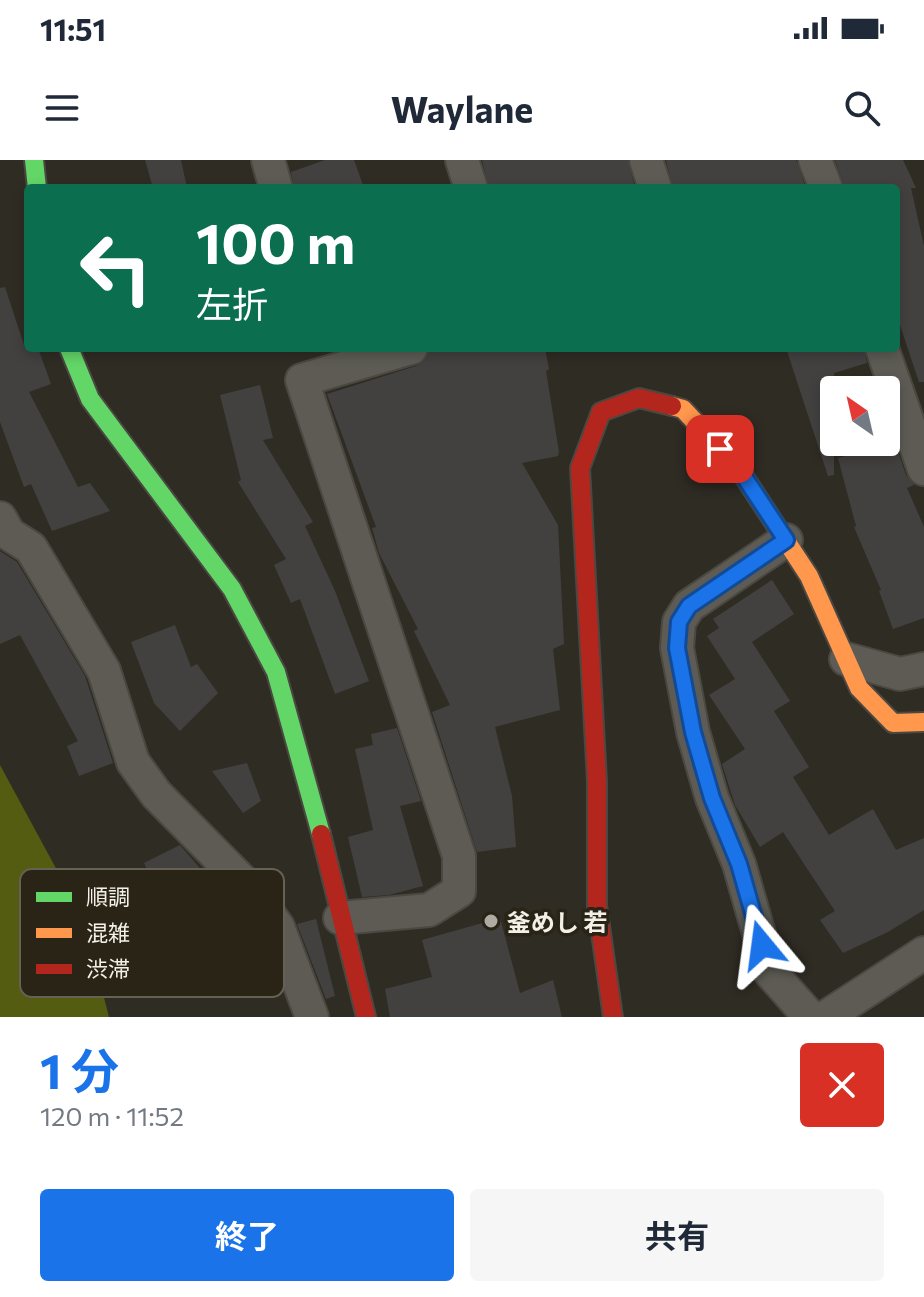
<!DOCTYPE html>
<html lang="ja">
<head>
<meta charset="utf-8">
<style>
	:root { --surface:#fff; --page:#f6f6f7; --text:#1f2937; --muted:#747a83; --accent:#1a73e8 }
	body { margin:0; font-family:Commissioner,"Noto Sans JP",sans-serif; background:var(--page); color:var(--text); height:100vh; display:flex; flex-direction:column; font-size:30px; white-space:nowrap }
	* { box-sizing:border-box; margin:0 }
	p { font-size:26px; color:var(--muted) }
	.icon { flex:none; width:44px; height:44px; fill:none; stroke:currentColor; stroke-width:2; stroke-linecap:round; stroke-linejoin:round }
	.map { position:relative; height:857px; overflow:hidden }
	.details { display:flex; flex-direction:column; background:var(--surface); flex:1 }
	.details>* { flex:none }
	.guide { position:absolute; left:24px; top:24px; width:876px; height:168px; border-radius:8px; box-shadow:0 4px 12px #0003; background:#0b6e4f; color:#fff; overflow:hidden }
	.needle { width:52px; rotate:326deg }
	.fabs { position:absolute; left:820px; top:216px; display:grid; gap:16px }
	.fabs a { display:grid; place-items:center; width:80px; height:80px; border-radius:8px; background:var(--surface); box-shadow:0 4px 12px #0003; font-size:40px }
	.pin { position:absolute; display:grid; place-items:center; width:68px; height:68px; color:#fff; margin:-34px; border-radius:16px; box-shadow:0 4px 12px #0006 }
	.me { position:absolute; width:88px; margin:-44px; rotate:344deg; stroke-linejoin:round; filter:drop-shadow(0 0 6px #0008) }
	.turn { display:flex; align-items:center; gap:28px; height:168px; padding:0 40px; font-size:36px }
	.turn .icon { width:104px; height:104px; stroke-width:2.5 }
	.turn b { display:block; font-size:56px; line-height:68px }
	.round { display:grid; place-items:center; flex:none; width:84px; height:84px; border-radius:8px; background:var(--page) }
	.head { display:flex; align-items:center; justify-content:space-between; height:136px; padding:0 40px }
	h1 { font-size:48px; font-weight:700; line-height:60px; color:var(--accent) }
	.action { display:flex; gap:16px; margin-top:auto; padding:16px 40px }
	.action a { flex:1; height:92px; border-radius:8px; background:var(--accent); color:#fff; font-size:32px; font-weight:700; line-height:92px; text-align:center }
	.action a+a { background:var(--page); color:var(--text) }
	.status { display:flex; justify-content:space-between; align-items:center; height:56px; padding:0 40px; background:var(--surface); direction:ltr }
	.status svg { height:22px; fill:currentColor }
	header { display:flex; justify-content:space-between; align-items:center; height:104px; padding:0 40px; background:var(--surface); font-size:36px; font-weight:700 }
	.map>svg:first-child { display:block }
	.forest { fill:#545c11 }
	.building { fill:#434140 }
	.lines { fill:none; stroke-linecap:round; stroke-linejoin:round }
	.street-casing { stroke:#4a4841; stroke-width:36 }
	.fast-casing { stroke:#4a4841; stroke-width:22 }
	.slow-casing { stroke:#4a4841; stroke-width:22 }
	.jam-casing { stroke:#4a4841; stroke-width:22 }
	.street { stroke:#5d5b54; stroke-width:32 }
	.fast { stroke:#63d668; stroke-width:18 }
	.slow { stroke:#ff974d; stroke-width:18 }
	.jam { stroke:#b3261e; stroke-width:18 }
	.route-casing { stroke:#114b97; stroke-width:20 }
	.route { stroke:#1a73e8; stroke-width:14 }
	.poi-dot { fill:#aeaba3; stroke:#292416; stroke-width:3 }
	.labels { text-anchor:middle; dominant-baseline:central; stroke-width:7; stroke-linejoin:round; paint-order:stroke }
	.poi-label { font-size:24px; font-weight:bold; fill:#f3f0e7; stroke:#292416; text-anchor:start }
	.key { fill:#292416; stroke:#666155; stroke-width:2 }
	.key-label { font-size:22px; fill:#f3f0e7 }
</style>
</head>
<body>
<div class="status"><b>11:51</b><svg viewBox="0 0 49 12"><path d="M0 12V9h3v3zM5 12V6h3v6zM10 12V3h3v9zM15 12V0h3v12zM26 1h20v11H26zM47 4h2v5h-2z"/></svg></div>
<header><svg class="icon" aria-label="menu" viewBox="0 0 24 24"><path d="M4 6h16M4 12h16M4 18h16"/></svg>Waylane<svg class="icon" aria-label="search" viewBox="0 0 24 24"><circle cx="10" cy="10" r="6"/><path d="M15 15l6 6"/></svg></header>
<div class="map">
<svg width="924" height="857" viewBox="0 0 924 857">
	<rect width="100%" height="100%" fill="#2f2c24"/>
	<polygon class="forest" points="0,605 84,760 109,857 0,857"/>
	<g class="building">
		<polygon points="145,0 181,0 187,28 153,28"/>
		<polygon points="325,0 354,0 364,28 294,28 291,12"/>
		<polygon points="482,0 628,0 635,28 489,28"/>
		<polygon points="666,0 796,0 806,28 673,28"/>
		<polygon points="835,0 903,0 916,28 911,28 924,86 924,222 919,222 896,153 896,28 845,28"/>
		<polygon points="5,127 25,188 38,188 51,224 29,232 78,327 90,323 110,351 52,371 31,324 24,327 0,262 0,128"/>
		<polygon points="429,188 545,188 549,209 546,211 559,292 558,296 522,303 558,365 564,484 553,489 560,550 495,567 512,636 516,687 477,692 432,552 450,545 414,471 418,469 379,393 372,368 376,367 327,234 416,206 425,200"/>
		<polygon points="786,188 864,188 867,203 834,213 834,315 828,316"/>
		<polygon points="260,225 273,278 263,280 313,362 305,366 335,431 369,521 335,534 300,439 291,443 274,405 286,399 238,322 241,320 220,235"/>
		<polygon points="895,283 906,315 914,325 907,328 924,367 924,458 893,469 879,431 881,430 854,367 856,366 838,298"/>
		<polygon points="0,391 17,402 85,516 113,603 79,616 67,586 78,581 20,475 0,484"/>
		<polygon points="772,420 794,454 752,482 790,541 774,551 809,607 793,617 829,675 873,649 896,690 924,678 924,750 888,772 843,793 820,760 835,751 783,672 760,687 735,645 722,604 745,589 709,535 735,519 707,476 719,468 713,459"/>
		<polygon points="175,465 191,507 197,504 218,533 180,571 154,543 131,482"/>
		<polygon points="397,568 421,641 400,646 423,726 389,735 362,737 348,677 373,670 355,589 373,585 371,574"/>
		<polygon points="247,603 261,641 243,653 212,611"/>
		<polygon points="180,685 204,713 160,735 144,703"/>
		<polygon points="500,758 520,833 553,820 562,857 390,857 385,829 432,817 422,780"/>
		<polygon points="316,759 335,836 326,839 297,764"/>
	</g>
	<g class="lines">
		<defs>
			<g id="street">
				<polyline points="268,0 276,28"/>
				<polyline points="462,0 471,28"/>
				<polyline points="646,0 655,28"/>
				<polyline points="815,0 826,28"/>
				<polyline points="882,188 924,309"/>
				<polyline points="0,358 9,374 31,388 104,511 133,602 156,634 252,731 278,767 312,857"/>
				<polyline points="786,380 689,446 679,462 677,488 693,572 712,638 739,704 770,812 810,857"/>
				<polyline points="846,499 900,514 924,509"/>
				<polyline points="340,758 429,750 459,731 459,696 302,220 411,188"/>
				<polyline points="826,857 924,793"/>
			</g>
			<g id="fast">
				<polyline points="34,0 37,28"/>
				<polyline points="69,188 90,239 232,429 276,512 321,674"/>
			</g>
			<polyline id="slow" points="672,246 683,249 739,309 809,416 859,528 893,563 924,562"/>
			<g id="jam">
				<polyline points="321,674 366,857"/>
				<polyline points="613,857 597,745 597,622 580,308 601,252 639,238 672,246"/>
			</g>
		</defs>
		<use href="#street" class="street-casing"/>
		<use href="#fast" class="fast-casing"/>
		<use href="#slow" class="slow-casing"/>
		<use href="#jam" class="jam-casing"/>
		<use href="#street" class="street"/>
		<use href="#fast" class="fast"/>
		<use href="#slow" class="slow"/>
		<use href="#jam" class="jam"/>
	</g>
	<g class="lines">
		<defs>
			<polyline id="route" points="720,289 739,309 786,380 689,446 679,462 677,488 693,572 712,638 739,704 762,785"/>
		</defs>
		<use href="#route" class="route-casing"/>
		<use href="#route" class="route"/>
	</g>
	<circle class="poi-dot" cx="491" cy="761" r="8"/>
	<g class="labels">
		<g class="poi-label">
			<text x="507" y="761">釜めし 若</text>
		</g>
	</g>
	<rect x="20" y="709" width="264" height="128" rx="12" class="key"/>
	<rect x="36" y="732" width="36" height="10" fill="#63d668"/>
	<rect x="36" y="768" width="36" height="10" fill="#ff974d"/>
	<rect x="36" y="804" width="36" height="10" fill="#b3261e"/>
	<g class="key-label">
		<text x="86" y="745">順調</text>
		<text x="86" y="781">混雑</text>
		<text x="86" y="817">渋滞</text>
	</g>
</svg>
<div class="fabs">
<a><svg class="needle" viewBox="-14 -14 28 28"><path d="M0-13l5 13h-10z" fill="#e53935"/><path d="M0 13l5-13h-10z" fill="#747a83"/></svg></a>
</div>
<div class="pin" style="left:720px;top:289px;background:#d93025"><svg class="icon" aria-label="arrive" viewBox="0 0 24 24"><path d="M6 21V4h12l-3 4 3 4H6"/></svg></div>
<svg class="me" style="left:762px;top:785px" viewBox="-20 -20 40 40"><path d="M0-17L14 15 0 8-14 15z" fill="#1a73e8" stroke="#fff" stroke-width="4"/></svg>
<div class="guide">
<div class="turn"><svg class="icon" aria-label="left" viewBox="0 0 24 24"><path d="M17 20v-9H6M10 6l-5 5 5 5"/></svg><div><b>100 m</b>左折</div></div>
</div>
</div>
<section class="details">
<div class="head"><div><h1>1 分</h1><p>120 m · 11:52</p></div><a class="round" style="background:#d93025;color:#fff"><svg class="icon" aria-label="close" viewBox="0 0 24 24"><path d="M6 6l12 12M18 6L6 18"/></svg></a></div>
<div class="action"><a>終了</a><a>共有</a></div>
</section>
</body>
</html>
